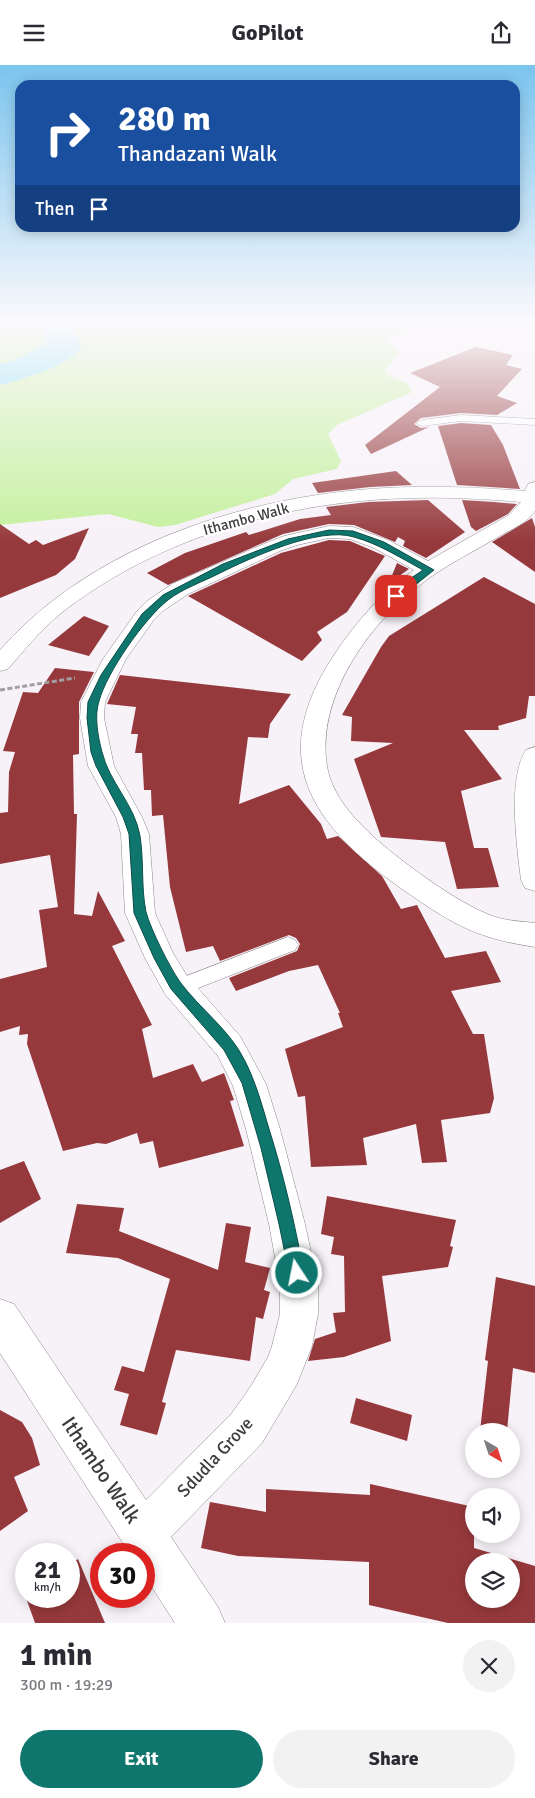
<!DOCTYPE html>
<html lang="en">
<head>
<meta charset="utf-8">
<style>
	:root { --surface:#fff; --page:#f2f2f3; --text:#2b2b33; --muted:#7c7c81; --accent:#0f766e }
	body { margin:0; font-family:Signika,sans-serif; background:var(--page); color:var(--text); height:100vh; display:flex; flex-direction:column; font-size:19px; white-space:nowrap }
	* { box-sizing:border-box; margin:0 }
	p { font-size:16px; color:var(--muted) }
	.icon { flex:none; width:28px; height:28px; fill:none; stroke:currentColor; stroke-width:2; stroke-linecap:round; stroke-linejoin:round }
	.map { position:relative; height:1558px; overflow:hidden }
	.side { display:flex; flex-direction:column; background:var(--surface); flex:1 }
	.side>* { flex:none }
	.guide { position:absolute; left:15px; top:15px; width:505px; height:152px; border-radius:15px; box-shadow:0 2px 12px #0003; background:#1a4fa0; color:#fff; overflow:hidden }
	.needle { width:32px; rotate:141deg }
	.tools { position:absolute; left:465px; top:1358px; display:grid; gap:10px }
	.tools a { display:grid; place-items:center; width:55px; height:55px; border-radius:50%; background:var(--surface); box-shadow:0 2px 12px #0003; font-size:25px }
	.speed { position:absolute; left:15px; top:1478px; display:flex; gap:10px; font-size:25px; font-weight:700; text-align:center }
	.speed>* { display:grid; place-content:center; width:65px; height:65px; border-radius:50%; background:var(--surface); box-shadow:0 2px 12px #0003; line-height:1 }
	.speed small { font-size:12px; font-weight:400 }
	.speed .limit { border:8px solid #d22; background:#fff; color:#111 }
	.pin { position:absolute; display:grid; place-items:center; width:42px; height:42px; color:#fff; margin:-21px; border-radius:10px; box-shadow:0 2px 8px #0006 }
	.me { position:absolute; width:55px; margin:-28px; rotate:349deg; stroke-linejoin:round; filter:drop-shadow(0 0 4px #0008) }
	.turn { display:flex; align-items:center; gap:18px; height:105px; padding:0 20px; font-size:22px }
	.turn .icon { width:65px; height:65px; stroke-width:2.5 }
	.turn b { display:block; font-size:35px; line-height:42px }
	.then { display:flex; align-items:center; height:48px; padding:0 20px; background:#0003; gap:10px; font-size:19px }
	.round { display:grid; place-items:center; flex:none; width:52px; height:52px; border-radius:26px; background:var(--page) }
	.overview { display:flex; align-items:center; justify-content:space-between; height:85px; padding:0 20px }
	h1 { font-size:30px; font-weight:800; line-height:38px }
	.primary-button { display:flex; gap:10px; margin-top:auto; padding:10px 20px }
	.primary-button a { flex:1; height:58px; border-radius:30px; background:var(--accent); color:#fff; font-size:20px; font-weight:800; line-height:58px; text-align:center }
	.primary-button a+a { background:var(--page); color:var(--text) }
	header { display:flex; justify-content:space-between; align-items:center; height:65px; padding:0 20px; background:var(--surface); font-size:22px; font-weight:800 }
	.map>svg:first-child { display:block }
	.green { fill:#c4f09d }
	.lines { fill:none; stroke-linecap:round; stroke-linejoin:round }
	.river { fill:#78ddf7; fill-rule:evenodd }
	.building { fill:#96393c; fill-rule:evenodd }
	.service-casing { stroke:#8c868c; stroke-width:1 }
	.minor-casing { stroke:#8c868c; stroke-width:1 }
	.path { stroke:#a39ea3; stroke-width:3; stroke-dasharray:5 2.5; stroke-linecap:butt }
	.service { fill:#fff; fill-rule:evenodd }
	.minor { fill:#fff; fill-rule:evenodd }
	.route { fill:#0f766e; stroke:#0a4d48 }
	.labels { text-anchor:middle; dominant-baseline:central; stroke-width:5; stroke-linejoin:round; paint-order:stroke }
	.far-street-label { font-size:15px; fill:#3e3b3e; stroke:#fff }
	.street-label { font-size:18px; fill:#3e3b3e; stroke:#fff }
	.near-street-label { font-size:21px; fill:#3e3b3e; stroke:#fff }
</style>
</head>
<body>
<header><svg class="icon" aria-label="menu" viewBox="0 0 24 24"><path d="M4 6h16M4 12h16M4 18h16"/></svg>GoPilot<svg class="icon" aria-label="share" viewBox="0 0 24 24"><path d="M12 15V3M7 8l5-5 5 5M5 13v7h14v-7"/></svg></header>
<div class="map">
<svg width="535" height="1558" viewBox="0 0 535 1558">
	<rect width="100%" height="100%" fill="#f7f1f8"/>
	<polygon class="green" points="0,259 421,259 418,262 387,272 399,288 384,306 390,312 407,318 412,327 337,360 328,369 341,396 337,404 293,414 275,429 175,460 158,462 108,449 0,460"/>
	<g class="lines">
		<path class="river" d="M 40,259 L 71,259 L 82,282 C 69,301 23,314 0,320 L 0,299 L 15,295 L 48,278 Z"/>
	</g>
	<g class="building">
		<polygon points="476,282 513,290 506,300 522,304 497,331 517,338 497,350 461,348 421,353 414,359 421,363 429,362 371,389 365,380 440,322 410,308"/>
		<polygon points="461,358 491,360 503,380 520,424 457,420 438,361"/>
		<polygon points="396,406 412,420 370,422 318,428 312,418"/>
		<polygon points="428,435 465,467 426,493 403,481 405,476 398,472 395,477 354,460 329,459 283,469 168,520 147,508 185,488 246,467 249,470 300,454 331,450 326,442 368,437"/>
		<polygon points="462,435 494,437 517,439 508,449 476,466 471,462"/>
		<polygon points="532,453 535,462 535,507 492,477"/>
		<polygon points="0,459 29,479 36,475 43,480 89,463 75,494 56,510 0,533"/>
		<polygon points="329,475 350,476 385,491 347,547 317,567 322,575 302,596 188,531 281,488"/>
		<polygon points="397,498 409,504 389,518"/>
		<polygon points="484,512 535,539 535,631 529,631 526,653 498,661 499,665 464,665 502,714 461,726 474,783 488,783 499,822 457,824 445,777 381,772 354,694 393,678 351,676 352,652 342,650 381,582 389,571"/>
		<polygon points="84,551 109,561 89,591 48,580"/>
		<polygon points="55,603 94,607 79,637 79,689 73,690 74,749 77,749 74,849 92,851 98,826 125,876 112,881 152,960 142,964 153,1013 193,999 202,1017 224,1008 234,1035 230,1036 244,1081 159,1103 153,1076 140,1079 137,1068 106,1079 97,1078 63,1086 27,979 28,969 19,970 20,961 0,967 0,914 47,902 39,845 58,842 50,790 0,799 0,748 8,747 9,707 15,687 3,686 23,627 38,628"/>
		<polygon points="120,610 291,629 270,659 268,673 248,672 239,739 289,720 321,759 327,774 338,771 382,811 401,844 417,840 445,893 486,886 501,917 451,926 473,969 484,969 494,1033 490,1048 441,1055 447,1097 422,1098 416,1059 363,1073 367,1100 311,1102 305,1031 298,1032 285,984 343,962 338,948 340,948 318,900 289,906 236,926 229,913 297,886 300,879 296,873 289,870 220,896 213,881 186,887 170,822 163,750 152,751 151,725 144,725 142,688 135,688 138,669 131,669 136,642 107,639"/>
		<polygon points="24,1096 41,1134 0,1158 0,1105"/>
		<polygon points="327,1131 456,1155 450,1181 453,1182 448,1202 382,1211 391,1276 344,1292 308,1296 315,1274 336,1267 333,1248 345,1247 344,1191 331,1189 334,1172 321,1169"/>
		<polygon points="77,1139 124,1143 119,1166 218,1205 226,1158 251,1162 245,1197 270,1203 264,1225 270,1227 263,1254 256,1252 250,1296 176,1285 162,1337 166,1338 157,1370 120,1360 129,1329 114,1325 122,1301 144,1307 170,1214 118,1193 66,1188"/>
		<polygon points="496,1212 535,1221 535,1308 513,1303 507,1366 480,1366 488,1296 485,1295"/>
		<polygon points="356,1333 412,1350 407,1376 350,1358"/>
		<polygon points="0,1345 22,1357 32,1373 40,1400 14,1412 28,1446 0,1466"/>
		<path d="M 370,1419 L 474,1442 L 474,1483 L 535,1501 L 535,1558 L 448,1558 L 369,1540 L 369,1497 L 238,1491 L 201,1483 L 210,1437 L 266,1447 L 266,1424 L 370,1430 ZM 474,1496 L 511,1496 L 511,1534 L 474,1534 Z"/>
		<polygon points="78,1494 105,1558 35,1558 25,1530 69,1531 69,1500"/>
	</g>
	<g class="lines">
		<defs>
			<g id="service">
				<polygon points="461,350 535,354 535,360 461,356 422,361 416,358 422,355"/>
				<polygon points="288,872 295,875 298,880 295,885 178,931 171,929 168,923 171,917"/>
			</g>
			<g id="minor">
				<path d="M 535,417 L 535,446 L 529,453 C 521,460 512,464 503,469 C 475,486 445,500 420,520 C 368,560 316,633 327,701 C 332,731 355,755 377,775 C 405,799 456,837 490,850 C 504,856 520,856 535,858 L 535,882 C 474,873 451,858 402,824 C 309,758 265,692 336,587 C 357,556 382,527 414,505 L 374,483 L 350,474 L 329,473 L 297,480 L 280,486 L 188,529 L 163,546 L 153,556 L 126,594 L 105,637 L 104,653 L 114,701 L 142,752 L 149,769 L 155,848 L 173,888 L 187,911 L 240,971 L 266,1019 L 280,1064 L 305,1159 L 318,1220 L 318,1249 L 312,1281 L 297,1319 L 262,1378 L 171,1472 L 218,1542 L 225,1558 L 175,1558 L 144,1510 L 144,1489 L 130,1489 L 0,1288 L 0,1234 L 14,1239 L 146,1435 L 232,1348 L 251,1321 L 268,1292 L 272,1281 L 280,1249 L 280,1220 L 269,1159 L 246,1064 L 233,1021 L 218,991 L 165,929 L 145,893 L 125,848 L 121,769 L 116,752 L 88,701 L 80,653 L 81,637 L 103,594 L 137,546 L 147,536 L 172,519 L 266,478 L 284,471 L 329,461 L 353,462 L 388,475 L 428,496 L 509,450 L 521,437 C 486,434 450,432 415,433 C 290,435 159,471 60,549 C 41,565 24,585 8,604 L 0,606 L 0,585 C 90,483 237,434 370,424 C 421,420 473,422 525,426 L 528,419 Z"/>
				<path d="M 535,682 L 535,826 L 525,823 L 521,815 C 517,782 507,713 526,685 Z"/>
			</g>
		</defs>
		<use href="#service" class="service-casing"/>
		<use href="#minor" class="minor-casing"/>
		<polyline class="path" points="0,625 75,613"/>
		<use href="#service" class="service"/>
		<use href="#minor" class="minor"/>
	</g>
	<linearGradient id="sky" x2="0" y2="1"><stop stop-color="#7bc4ee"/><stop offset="0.54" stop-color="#fbf9fc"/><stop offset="1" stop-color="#fbf9fc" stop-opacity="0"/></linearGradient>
	<rect width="535" height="477" fill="url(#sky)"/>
	<path class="route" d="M 329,465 L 353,466 L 384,477 L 434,505 L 399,533 L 392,533 L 392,529 L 401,520 L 423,505 C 401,493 379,479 354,472 C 319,461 250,493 218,509 C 202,517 182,524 168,535 C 144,554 107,607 99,636 C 94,651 98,672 102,687 C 109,717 135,740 140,771 C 144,796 141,823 146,847 C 151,865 169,901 180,917 C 200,944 230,965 245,996 C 256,1018 262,1040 269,1064 C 284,1111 295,1160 304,1208 L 302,1214 L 297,1216 L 291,1214 L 289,1208 L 279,1159 L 261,1083 L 242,1018 L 224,985 L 171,924 L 154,893 L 134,848 L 129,769 L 123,752 L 96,701 L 91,687 L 87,653 L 88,637 L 101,610 L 142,549 L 163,530 L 223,499 L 288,474 Z"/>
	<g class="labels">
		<g class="far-street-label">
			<text transform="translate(246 454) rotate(-15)">Ithambo Walk</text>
		</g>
		<g class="street-label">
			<text transform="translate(215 1392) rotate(-47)">Sdudla Grove</text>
		</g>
		<g class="near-street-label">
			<text transform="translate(101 1405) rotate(56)">Ithambo Walk</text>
		</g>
	</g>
</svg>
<div class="tools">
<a><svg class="needle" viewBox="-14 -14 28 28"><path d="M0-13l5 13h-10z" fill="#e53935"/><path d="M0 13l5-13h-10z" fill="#7c7c81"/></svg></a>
<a><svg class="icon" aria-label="sound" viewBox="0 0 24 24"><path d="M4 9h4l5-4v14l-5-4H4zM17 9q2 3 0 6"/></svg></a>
<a><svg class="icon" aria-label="layers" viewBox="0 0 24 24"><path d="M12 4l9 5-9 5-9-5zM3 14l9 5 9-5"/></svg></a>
</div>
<div class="speed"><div>21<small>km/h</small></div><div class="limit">30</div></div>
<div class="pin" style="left:396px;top:531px;background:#d93025"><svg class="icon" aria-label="arrive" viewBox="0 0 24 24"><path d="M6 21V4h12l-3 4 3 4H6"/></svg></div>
<svg class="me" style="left:297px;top:1208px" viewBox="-20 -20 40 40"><circle r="17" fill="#0f766e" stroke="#fff" stroke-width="3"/><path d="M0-11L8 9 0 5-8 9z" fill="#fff"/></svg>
<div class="guide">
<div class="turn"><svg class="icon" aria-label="right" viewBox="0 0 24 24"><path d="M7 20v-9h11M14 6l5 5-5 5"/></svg><div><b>280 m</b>Thandazani Walk</div></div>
<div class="then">Then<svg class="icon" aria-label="arrive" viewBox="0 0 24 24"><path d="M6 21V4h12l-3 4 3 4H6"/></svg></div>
</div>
</div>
<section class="side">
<div class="overview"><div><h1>1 min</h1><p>300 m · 19:29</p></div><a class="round"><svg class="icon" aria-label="close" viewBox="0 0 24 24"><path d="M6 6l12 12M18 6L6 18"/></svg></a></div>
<div class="primary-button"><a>Exit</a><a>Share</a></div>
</section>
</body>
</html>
